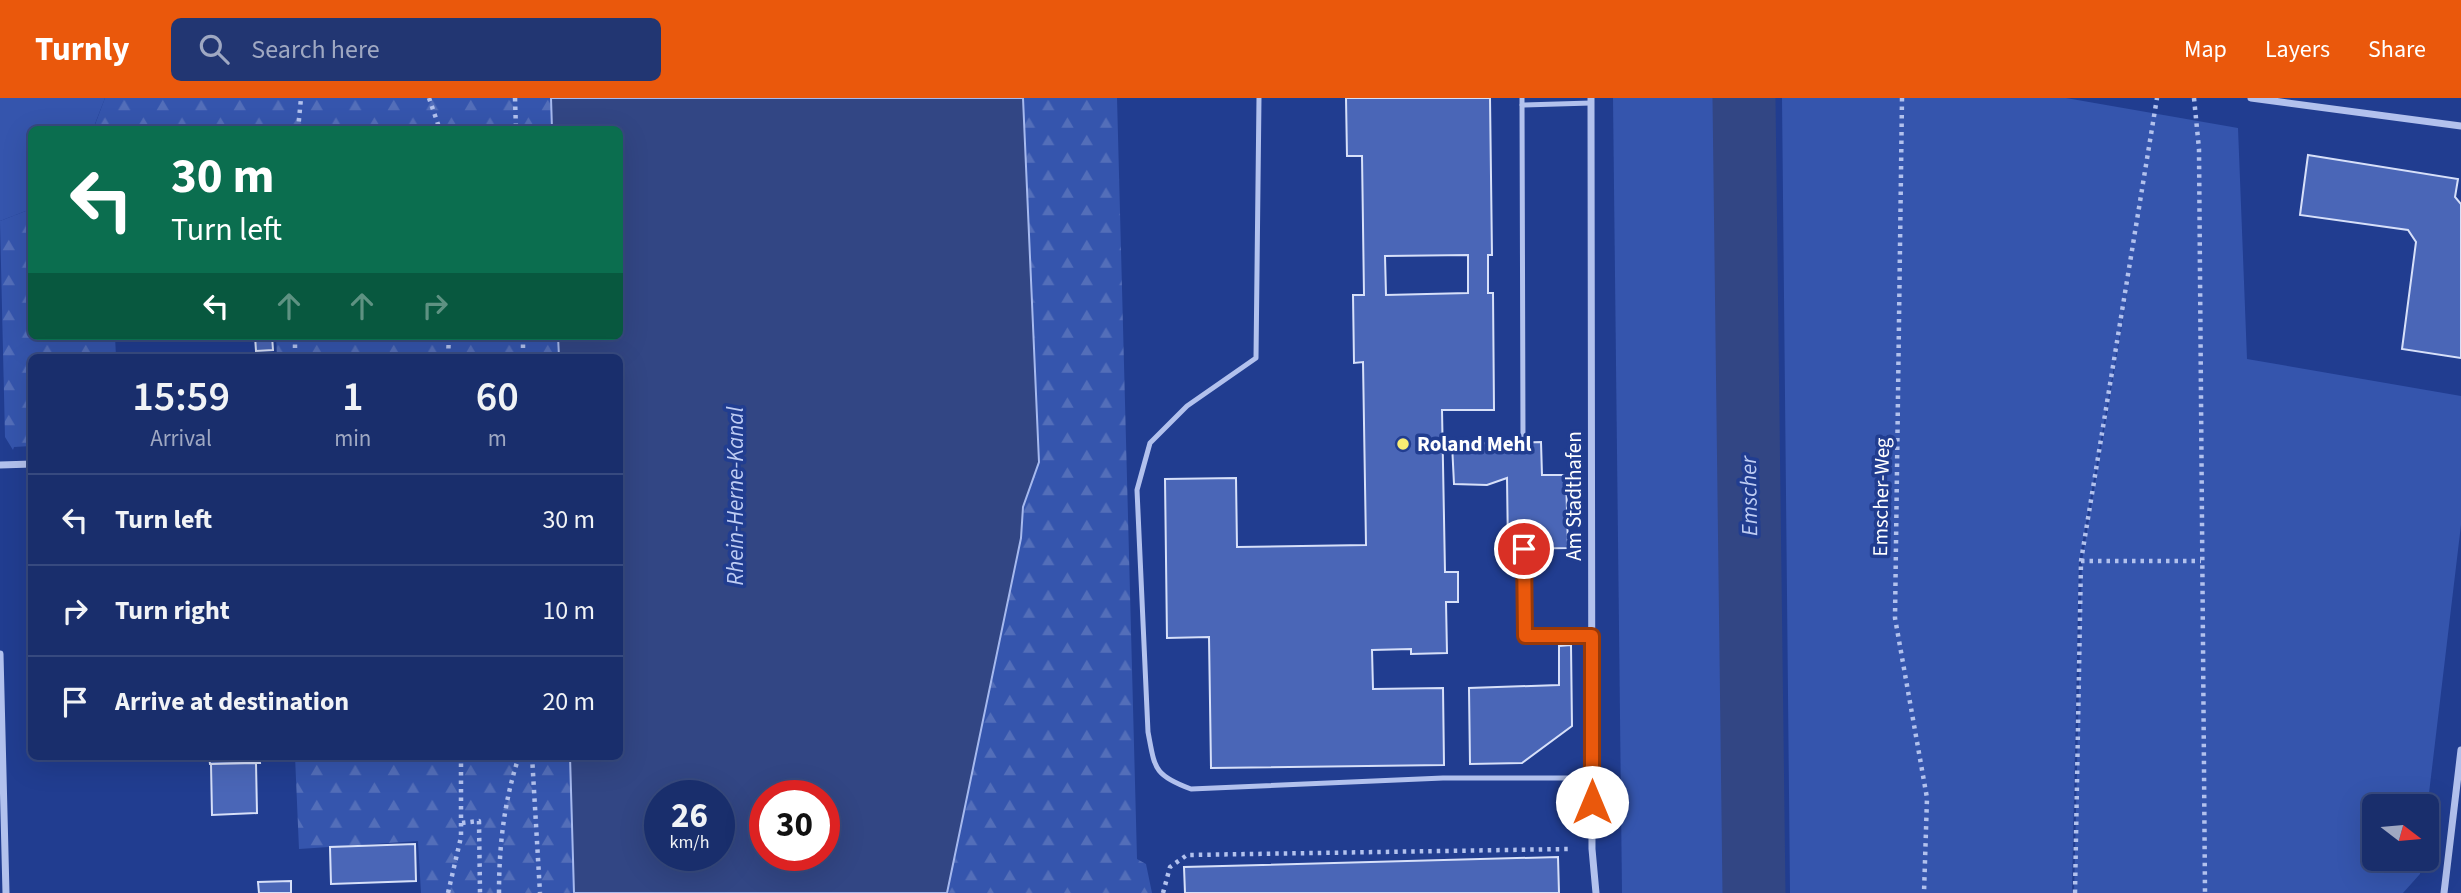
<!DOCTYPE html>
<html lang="en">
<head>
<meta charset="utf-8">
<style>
	:root { --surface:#192e6c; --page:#223672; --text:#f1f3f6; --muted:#9fa8c2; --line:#374a7f; --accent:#ea580c }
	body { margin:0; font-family:"Source Sans 3",sans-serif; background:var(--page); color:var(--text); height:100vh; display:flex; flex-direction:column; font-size:26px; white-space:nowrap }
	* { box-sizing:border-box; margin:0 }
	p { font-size:23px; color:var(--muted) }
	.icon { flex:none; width:38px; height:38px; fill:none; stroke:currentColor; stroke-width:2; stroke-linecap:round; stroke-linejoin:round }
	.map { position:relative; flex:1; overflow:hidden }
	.panel { position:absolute; left:28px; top:256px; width:595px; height:406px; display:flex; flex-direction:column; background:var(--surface); border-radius:10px; box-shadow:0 7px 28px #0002,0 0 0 2px var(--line) }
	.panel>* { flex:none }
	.top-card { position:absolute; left:28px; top:28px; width:595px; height:214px; border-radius:10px; box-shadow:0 7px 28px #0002,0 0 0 2px var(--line); background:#0b6e4f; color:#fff; overflow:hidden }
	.needle { width:46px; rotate:106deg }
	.fabs { position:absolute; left:2362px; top:696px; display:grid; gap:14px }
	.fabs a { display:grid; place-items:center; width:77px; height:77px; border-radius:10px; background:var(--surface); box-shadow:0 7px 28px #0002,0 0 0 2px var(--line); font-size:35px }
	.speed { position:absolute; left:644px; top:682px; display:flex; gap:14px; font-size:35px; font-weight:700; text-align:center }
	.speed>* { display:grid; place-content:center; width:91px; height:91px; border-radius:50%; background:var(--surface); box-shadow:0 7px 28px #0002,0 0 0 2px var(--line); line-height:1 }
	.speed small { font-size:18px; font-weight:400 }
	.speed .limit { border:10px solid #d22; background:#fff; color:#111 }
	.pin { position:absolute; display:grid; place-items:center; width:60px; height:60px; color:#fff; margin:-30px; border:4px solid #fff; border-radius:50%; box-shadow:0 2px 7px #0007 }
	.me { position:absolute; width:77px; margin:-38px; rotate:0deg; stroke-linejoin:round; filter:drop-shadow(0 0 5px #0008) }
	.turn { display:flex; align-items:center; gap:24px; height:147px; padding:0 28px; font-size:32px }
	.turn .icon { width:91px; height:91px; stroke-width:2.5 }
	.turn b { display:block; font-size:49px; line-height:60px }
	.lanes { display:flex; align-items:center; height:66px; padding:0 28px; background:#0003; justify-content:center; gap:35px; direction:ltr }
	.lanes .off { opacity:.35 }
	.eta { display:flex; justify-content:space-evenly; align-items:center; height:119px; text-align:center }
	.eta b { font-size:42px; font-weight:600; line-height:49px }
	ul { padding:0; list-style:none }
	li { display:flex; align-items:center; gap:21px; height:91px; padding:0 28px; border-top:2px solid var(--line) }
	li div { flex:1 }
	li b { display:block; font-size:26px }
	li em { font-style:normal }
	header { display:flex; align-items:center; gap:42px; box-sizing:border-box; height:98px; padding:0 35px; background:var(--accent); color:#fff }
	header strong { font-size:33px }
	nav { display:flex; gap:38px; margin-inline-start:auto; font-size:24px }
	.search { width:490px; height:63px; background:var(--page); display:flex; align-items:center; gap:18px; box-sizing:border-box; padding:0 24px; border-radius:10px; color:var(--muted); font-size:26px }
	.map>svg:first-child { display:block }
	.green { fill:#3555ad }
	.forest { fill:url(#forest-firs) }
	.water { fill:#324684; stroke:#a6b9ee; stroke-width:2; fill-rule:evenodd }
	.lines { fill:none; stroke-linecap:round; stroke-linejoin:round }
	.river { stroke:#324684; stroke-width:63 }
	.building { fill:#4a66b7; stroke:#d7e0f9; stroke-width:2; fill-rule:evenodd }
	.path { stroke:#b2c1ed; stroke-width:4.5; stroke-dasharray:3.5 5; stroke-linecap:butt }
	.lane { stroke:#b2c1ed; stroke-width:5 }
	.street { stroke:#b2c1ed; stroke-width:7 }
	.route-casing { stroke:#983908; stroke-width:18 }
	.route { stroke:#ea580c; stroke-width:12 }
	.poi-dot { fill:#f9ec73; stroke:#213d90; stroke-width:2.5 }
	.labels { text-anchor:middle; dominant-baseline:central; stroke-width:7; stroke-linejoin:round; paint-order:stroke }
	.poi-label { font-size:21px; font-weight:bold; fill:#fff; stroke:#213d90; text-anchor:start }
	.street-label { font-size:21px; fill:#fff; stroke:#213d90 }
	.water-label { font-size:23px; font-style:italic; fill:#beccf3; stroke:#213d90 }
</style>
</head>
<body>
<header>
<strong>Turnly</strong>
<div class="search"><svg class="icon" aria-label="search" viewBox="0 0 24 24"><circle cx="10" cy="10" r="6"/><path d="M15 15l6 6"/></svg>Search here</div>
<nav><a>Map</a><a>Layers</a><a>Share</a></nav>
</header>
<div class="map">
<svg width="2461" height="795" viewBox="0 0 2461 795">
	<defs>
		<pattern id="forest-firs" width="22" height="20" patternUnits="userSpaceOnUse" patternTransform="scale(1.75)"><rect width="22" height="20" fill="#3555ad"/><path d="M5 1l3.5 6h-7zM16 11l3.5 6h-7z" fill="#536eb9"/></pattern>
	</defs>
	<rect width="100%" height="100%" fill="#213d90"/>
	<g class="green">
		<polygon points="0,0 105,0 93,31 32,32 31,111 0,123"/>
		<polygon points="1613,0 1720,0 1731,795 1622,795"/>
		<polygon points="1782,0 2066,0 2238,30 2247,261 2461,298 2461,427 2427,712 2427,709 2375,709 2375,761 2421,761 2420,776 2403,795 2074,795 2082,463 2132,168 2079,464 2072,795 1790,795"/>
	</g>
	<g class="forest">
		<polygon points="105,0 551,0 552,31 93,32"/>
		<polygon points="1023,0 1117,0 1137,761 1146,766 1152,795 947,795 1021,440 1023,409 1039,364"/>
		<polygon points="31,111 32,238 115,238 116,259 32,259 31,348 14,349 13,352 5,339 0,123"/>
		<polygon points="276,238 558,238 559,259 277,259"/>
		<polygon points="295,658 570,658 574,795 421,795 418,743 299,751"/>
	</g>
	<path class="water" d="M 551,0 L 1023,0 L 1039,364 L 1023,409 L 1021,440 L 947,795 L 574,795 L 570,658 L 620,658 L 620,259 L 559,259 L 558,238 L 620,238 L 620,32 L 552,31 ZM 660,698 L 719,698 L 719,758 L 660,758 ZM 765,698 L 824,698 L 824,758 L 765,758 Z"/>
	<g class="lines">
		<polyline class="river" points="1744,0 1754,795"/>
	</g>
	<g class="building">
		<path d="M 1346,0 L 1490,0 L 1492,157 L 1488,157 L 1488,195 L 1493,195 L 1494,312 L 1442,312 L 1445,474 L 1458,474 L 1458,504 L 1446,504 L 1447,555 L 1411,556 L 1411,551 L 1372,552 L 1373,591 L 1443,590 L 1444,667 L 1211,670 L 1209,539 L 1167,540 L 1165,381 L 1236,380 L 1237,449 L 1366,447 L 1363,264 L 1354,265 L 1353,197 L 1364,197 L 1362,58 L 1347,58 ZM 1468,157 L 1468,195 L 1386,197 L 1385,158 Z"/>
		<polygon points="2308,57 2458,81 2455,99 2461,106 2461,260 2402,251 2416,144 2408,132 2300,117"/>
		<polygon points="255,238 272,238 273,252 256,253"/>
		<rect x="173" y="255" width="46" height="4"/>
		<polygon points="1541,344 1542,377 1566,377 1568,450 1508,451 1507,380 1487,387 1454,386 1452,346"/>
		<polygon points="1571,547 1572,628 1522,665 1470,666 1469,590 1559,587 1559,548"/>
		<polygon points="209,658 259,658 260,665 210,666"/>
		<polygon points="256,665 257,715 212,717 211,666"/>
		<polygon points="415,746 416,783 331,786 330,749"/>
		<polygon points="1558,759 1559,795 1185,795 1184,769"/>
		<polygon points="291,783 291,795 259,795 258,784"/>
	</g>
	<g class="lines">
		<g class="path">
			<polyline points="429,0 440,32"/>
			<polyline points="515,0 516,32"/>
			<polyline points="1902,0 1895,520 1927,700 1924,795"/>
			<polyline points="2194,0 2199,51 2205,795"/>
			<polyline points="298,32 301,0"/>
			<polyline points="295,238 295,259"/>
			<polyline points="523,238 523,259"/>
			<polyline points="448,259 449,238"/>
			<polyline points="2081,463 2201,463"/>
			<polyline points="532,658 540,795"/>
			<polyline points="462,725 479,723 480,795"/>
			<polyline points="448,795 461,739 461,658"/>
			<path d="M 499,795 C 499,747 504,704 519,658"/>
			<polyline points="1163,795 1170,769 1187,757 1570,751"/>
			<polyline points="2075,795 2081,463 2157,0"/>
		</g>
		<g class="lane">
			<path d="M 1259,0 L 1256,260 L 1187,308 L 1150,345 L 1137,392 L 1148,634 C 1155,670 1153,677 1191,691 L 1443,680 L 1592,680"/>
			<polyline points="1522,0 1523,344"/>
			<polyline points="1522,7 1591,5"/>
			<polyline points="1524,451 1525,538 1592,538"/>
		</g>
		<g class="street">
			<polyline points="1591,0 1592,751 1596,795"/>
			<polyline points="2251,0 2461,28"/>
			<polyline points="0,367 32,366"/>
			<polyline points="0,556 6,795"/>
			<polyline points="2444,795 2461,652"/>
		</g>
	</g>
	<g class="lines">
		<defs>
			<polyline id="route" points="1524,451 1525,538 1592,538 1592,704"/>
		</defs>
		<use href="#route" class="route-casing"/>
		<use href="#route" class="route"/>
	</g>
	<circle class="poi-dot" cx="1403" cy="346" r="7"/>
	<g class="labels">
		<g class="poi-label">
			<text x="1417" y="346">Roland Mehl</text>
		</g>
		<g class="street-label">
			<text transform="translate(1574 398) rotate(-90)">Am Stadthafen</text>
			<text transform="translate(1881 399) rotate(-89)">Emscher-Weg</text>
		</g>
		<g class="water-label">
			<text transform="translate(735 398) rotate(-90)">Rhein-Herne-Kanal</text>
			<text transform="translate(1749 398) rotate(-91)">Emscher</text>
		</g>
	</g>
</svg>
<div class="fabs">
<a><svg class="needle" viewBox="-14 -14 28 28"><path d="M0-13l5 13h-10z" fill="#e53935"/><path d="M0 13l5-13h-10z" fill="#9fa8c2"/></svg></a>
</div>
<div class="speed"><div>26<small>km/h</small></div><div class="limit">30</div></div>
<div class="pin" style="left:1524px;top:451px;background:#d93025"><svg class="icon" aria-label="arrive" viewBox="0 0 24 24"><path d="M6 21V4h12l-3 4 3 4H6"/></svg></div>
<svg class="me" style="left:1592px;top:704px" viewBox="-20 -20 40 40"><circle r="19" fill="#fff"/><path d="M0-13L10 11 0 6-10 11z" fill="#ea580c"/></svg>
<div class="top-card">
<div class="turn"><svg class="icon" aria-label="left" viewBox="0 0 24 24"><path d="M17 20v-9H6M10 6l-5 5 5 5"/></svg><div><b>30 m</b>Turn left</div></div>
<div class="lanes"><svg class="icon" aria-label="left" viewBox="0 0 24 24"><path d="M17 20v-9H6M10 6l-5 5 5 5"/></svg><svg class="icon off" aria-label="ahead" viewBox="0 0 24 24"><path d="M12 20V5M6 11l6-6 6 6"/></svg><svg class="icon off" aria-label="ahead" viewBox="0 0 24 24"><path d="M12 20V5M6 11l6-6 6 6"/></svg><svg class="icon off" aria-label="right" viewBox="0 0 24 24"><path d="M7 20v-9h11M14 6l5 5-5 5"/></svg></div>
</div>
<section class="panel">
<div class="eta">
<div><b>15:59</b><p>Arrival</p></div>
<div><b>1</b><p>min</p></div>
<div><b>60</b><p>m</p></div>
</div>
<ul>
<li><svg class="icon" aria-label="left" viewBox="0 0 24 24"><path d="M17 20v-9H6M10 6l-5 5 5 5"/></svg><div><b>Turn left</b></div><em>30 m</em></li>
<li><svg class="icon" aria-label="right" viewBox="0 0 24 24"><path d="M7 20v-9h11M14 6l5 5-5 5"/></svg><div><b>Turn right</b></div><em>10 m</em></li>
<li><svg class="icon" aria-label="arrive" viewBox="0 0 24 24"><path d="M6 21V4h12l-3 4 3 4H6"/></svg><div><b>Arrive at destination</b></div><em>20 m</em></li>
</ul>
</section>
</div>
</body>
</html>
